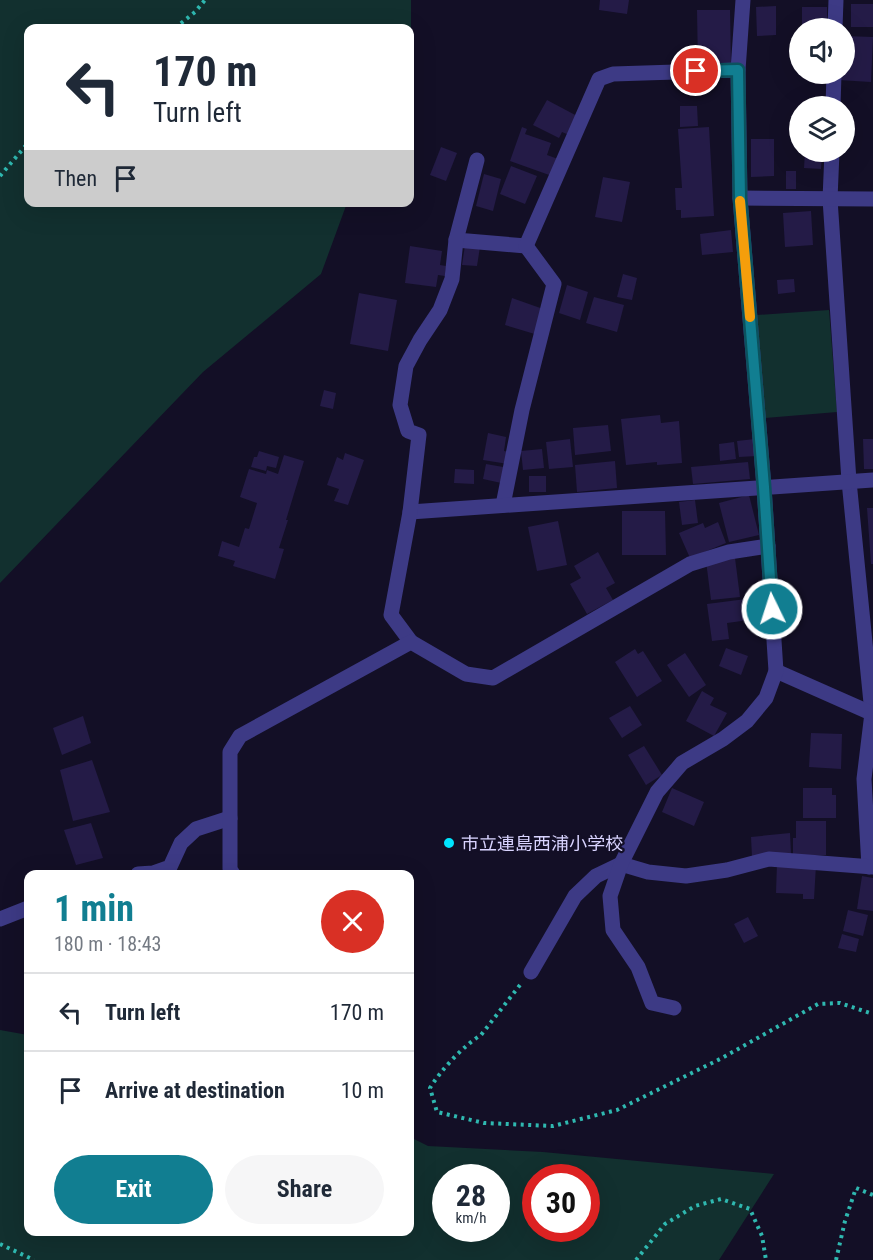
<!DOCTYPE html>
<html lang="en">
<head>
<meta charset="utf-8">
<style>
	:root { --surface:#fff; --page:#f6f6f7; --text:#1f2937; --muted:#747a83; --line:#e0e1e3; --accent:#117e91 }
	body { margin:0; font-family:"Roboto Condensed","Noto Sans JP",sans-serif; background:var(--page); color:var(--text); height:100vh; display:flex; flex-direction:column; font-size:22px; white-space:nowrap }
	* { box-sizing:border-box; margin:0 }
	p { font-size:20px; color:var(--muted) }
	.icon { flex:none; width:33px; height:33px; fill:none; stroke:currentColor; stroke-width:2; stroke-linecap:round; stroke-linejoin:round }
	.map { position:relative; flex:1; overflow:hidden }
	.panel { position:absolute; left:24px; top:870px; width:390px; height:366px; display:flex; flex-direction:column; background:var(--surface); border-radius:12px; box-shadow:0 6px 24px #0002 }
	.panel>* { flex:none }
	.hud { position:absolute; left:24px; top:24px; width:390px; height:183px; border-radius:12px; box-shadow:0 6px 24px #0002; background:#fff; color:var(--text); overflow:hidden }
	.controls { position:absolute; left:789px; top:18px; display:grid; gap:12px }
	.controls a { display:grid; place-items:center; width:66px; height:66px; border-radius:50%; background:var(--surface); box-shadow:0 6px 24px #0002; font-size:30px }
	.speed { position:absolute; left:432px; top:1164px; display:flex; gap:12px; font-size:30px; font-weight:700; text-align:center }
	.speed>* { display:grid; place-content:center; width:78px; height:78px; border-radius:50%; background:var(--surface); box-shadow:0 6px 24px #0002; line-height:1 }
	.speed small { font-size:15px; font-weight:400 }
	.speed .limit { border:9px solid #d22; background:#fff; color:#111 }
	.pin { position:absolute; display:grid; place-items:center; width:51px; height:51px; color:#fff; margin:-26px; border:3px solid #fff; border-radius:50%; box-shadow:0 2px 6px #0007 }
	.me { position:absolute; width:66px; margin:-33px; rotate:356deg; stroke-linejoin:round; filter:drop-shadow(0 0 4px #0008) }
	.turn { display:flex; align-items:center; gap:21px; height:126px; padding:0 30px; font-size:27px }
	.turn .icon { width:78px; height:78px; stroke-width:2.5 }
	.turn b { display:block; font-size:42px; line-height:51px }
	.then { display:flex; align-items:center; height:57px; padding:0 30px; background:#0003; gap:12px; font-size:22px }
	.round { display:grid; place-items:center; flex:none; width:63px; height:63px; border-radius:32px; background:var(--page) }
	.headline { display:flex; align-items:center; justify-content:space-between; height:102px; padding:0 30px }
	h1 { font-size:36px; font-weight:700; line-height:45px; color:var(--accent) }
	.action { display:flex; gap:12px; margin-top:auto; padding:12px 30px }
	.action a { flex:1; height:69px; border-radius:36px; background:var(--accent); color:#fff; font-size:24px; font-weight:700; line-height:69px; text-align:center }
	.action a+a { background:var(--page); color:var(--text) }
	ul { padding:0; list-style:none }
	li { display:flex; align-items:center; gap:18px; height:78px; padding:0 30px; border-top:2px solid var(--line) }
	li div { flex:1 }
	li b { display:block; font-size:22px }
	li em { font-style:normal }
	.map>svg:first-child { display:block }
	.green { fill:#12302f; fill-rule:evenodd }
	.building { fill:#241b47 }
	.lines { fill:none; stroke-linecap:round; stroke-linejoin:round }
	.path { stroke:#2fb8b0; stroke-width:4; stroke-dasharray:3 4.5; stroke-linecap:butt }
	.minor { stroke:#3d3a85; stroke-width:15 }
	.route-casing { stroke:#0b525e; stroke-width:15 }
	.route { stroke:#117e91; stroke-width:10 }
	.slow { stroke:#f59e0b; stroke-width:10 }
	.poi-dot { fill:#00e5ff; stroke:#130f26; stroke-width:2 }
	.labels { text-anchor:middle; dominant-baseline:central; stroke-width:4.5; stroke-linejoin:round; paint-order:stroke }
	.poi-label { font-size:18px; fill:#d9d4ff; stroke:#130f26; text-anchor:start }
</style>
</head>
<body>
<div class="map">
<svg width="873" height="1260" viewBox="0 0 873 1260">
	<rect width="100%" height="100%" fill="#130f26"/>
	<g class="green">
		<polygon points="0,0 411,0 411,27 410,31 410,28 28,28 28,202 347,203 321,274 203,372 0,583"/>
		<polygon points="829,310 837,412 765,418 757,315"/>
		<path d="M 0,1030 L 28,1035 L 28,1232 L 410,1232 L 410,1137 L 428,1146 L 543,1152 L 774,1174 L 719,1260 L 0,1260 ZM 446,1178 L 496,1178 L 496,1228 L 446,1228 ZM 536,1178 L 586,1178 L 586,1228 L 536,1228 Z"/>
	</g>
	<g class="building">
		<polygon points="600,0 629,0 627,14 599,10"/>
		<rect x="851" y="4" width="22" height="23"/>
		<polygon points="776,6 776,35 757,36 756,7"/>
		<rect x="802" y="7" width="25" height="21"/>
		<polygon points="697,10 730,10 731,65 698,66"/>
		<rect x="795" y="36" width="5" height="33"/>
		<polygon points="844,36 873,37 871,82 838,80 839,74 844,74"/>
		<polygon points="547,100 579,117 569,135 562,132 559,138 533,125"/>
		<polygon points="680,106 697,106 698,126 680,127"/>
		<polygon points="522,127 527,129 525,134 551,143 547,155 558,159 552,176 510,161"/>
		<polygon points="709,127 714,216 681,218 681,210 676,210 675,188 682,188 678,129"/>
		<polygon points="751,139 774,139 774,176 751,177"/>
		<polygon points="441,147 457,153 446,181 430,175"/>
		<polygon points="805,152 822,152 821,169 804,168"/>
		<polygon points="511,166 537,176 525,204 500,194"/>
		<rect x="786" y="171" width="10" height="18"/>
		<polygon points="484,174 501,179 493,211 476,206"/>
		<polygon points="603,177 630,182 622,222 595,217"/>
		<polygon points="811,211 813,245 785,247 783,213"/>
		<polygon points="731,230 733,252 702,255 700,234"/>
		<polygon points="465,245 480,247 477,266 462,265"/>
		<polygon points="410,246 442,251 440,265 446,266 445,276 438,275 436,287 405,283"/>
		<polygon points="623,274 637,278 632,300 617,297"/>
		<polygon points="794,279 795,292 778,294 777,280"/>
		<polygon points="567,285 588,292 580,320 559,313"/>
		<polygon points="359,293 397,300 388,351 350,344"/>
		<polygon points="594,297 624,305 617,332 586,323"/>
		<polygon points="512,298 546,310 538,335 505,325"/>
		<polygon points="324,390 336,393 333,409 320,406"/>
		<polygon points="660,415 661,423 679,421 682,463 657,465 657,462 626,465 621,419"/>
		<polygon points="608,425 611,451 575,455 573,428"/>
		<polygon points="488,433 506,437 504,451 510,452 508,464 483,460"/>
		<polygon points="570,439 573,467 549,469 546,442"/>
		<polygon points="755,439 757,456 739,457 737,441"/>
		<polygon points="863,439 873,439 873,469 864,469"/>
		<polygon points="734,442 736,459 720,461 719,444"/>
		<polygon points="542,449 544,468 523,470 521,451"/>
		<polygon points="259,451 279,457 276,468 267,466 266,471 251,467 254,457 257,457"/>
		<polygon points="345,453 364,460 348,505 334,501 339,489 327,485 337,457 343,460"/>
		<polygon points="284,455 304,461 286,520 288,520 279,548 284,549 275,579 233,566 235,561 218,556 222,541 239,547 245,528 249,529 257,503 240,497 249,469 266,474 267,470 278,474"/>
		<polygon points="615,461 617,488 577,492 575,465"/>
		<polygon points="748,462 750,479 693,484 691,467"/>
		<polygon points="486,464 509,468 506,484 483,479"/>
		<polygon points="455,469 474,470 474,484 454,483"/>
		<rect x="529" y="476" width="17" height="16"/>
		<polygon points="749,495 759,535 729,542 719,503"/>
		<polygon points="695,500 698,523 682,525 679,502"/>
		<polygon points="867,508 873,508 873,564 871,564"/>
		<polygon points="622,511 665,511 666,555 622,555"/>
		<polygon points="558,521 567,565 537,571 528,527"/>
		<polygon points="718,522 726,543 690,558 679,533 703,523 705,528"/>
		<polygon points="598,552 615,583 606,588 613,600 587,614 570,584 581,578 574,566"/>
		<polygon points="735,558 740,597 711,600 706,561"/>
		<polygon points="746,599 749,620 727,623 729,639 712,641 707,604"/>
		<polygon points="726,648 748,656 741,675 719,666"/>
		<polygon points="635,649 638,654 643,651 662,681 637,697 615,662"/>
		<polygon points="685,653 706,685 689,697 667,665"/>
		<polygon points="702,691 714,698 710,705 727,713 714,736 686,721"/>
		<polygon points="630,706 642,725 622,738 609,718"/>
		<polygon points="83,716 91,743 62,755 53,728"/>
		<polygon points="811,733 842,734 841,769 809,767"/>
		<polygon points="644,746 662,775 646,785 628,755"/>
		<polygon points="92,760 110,812 73,821 60,770"/>
		<polygon points="672,788 704,802 694,826 662,812"/>
		<polygon points="803,788 832,788 832,795 836,795 836,818 803,818"/>
		<polygon points="796,821 826,821 826,855 793,855 793,838 796,838"/>
		<polygon points="91,823 103,858 76,865 64,830"/>
		<polygon points="790,833 791,854 752,857 751,837"/>
		<polygon points="777,863 816,865 814,899 803,899 803,894 776,893"/>
		<polygon points="862,876 873,878 873,911 857,909"/>
		<polygon points="848,910 868,915 863,936 843,931"/>
		<polygon points="748,917 758,936 744,943 734,924"/>
		<polygon points="842,934 859,939 856,952 838,948"/>
	</g>
	<g class="lines">
		<g class="path">
			<polyline points="175,28 195,12 205,0"/>
			<polyline points="0,176 28,143"/>
			<path d="M 520,985 L 481,1035 C 464,1045 440,1071 430,1088 L 437,1112 L 484,1123 L 553,1126 L 617,1110 L 722,1058 L 818,1004 L 840,1003 L 873,1014"/>
			<polyline points="0,1244 34,1260"/>
			<polyline points="636,1260 665,1224 695,1206 721,1199 750,1209 762,1236 766,1260"/>
			<polyline points="836,1260 845,1221 856,1188 873,1195"/>
		</g>
		<g class="minor">
			<polyline points="835,28 836,0"/>
			<polyline points="833,106 834,74"/>
			<polyline points="832,152 830,199 849,481 872,713 864,779 869,867"/>
			<polyline points="740,198 873,199"/>
			<polyline points="456,240 526,246 554,284 522,410 503,505"/>
			<polyline points="526,246 599,79 613,74 738,70"/>
			<polyline points="410,512 873,480"/>
			<polyline points="411,642 391,615 410,512 419,435 408,431 400,405 406,366 420,340 440,310 452,279 456,240 477,160"/>
			<polyline points="776,671 873,714"/>
			<polyline points="138,874 153,873 170,867 181,843 196,829 230,818"/>
			<polyline points="233,874 230,869 230,752 240,736 411,642 466,674 493,678 690,564 729,552 768,546"/>
			<polyline points="0,919 28,908"/>
			<polyline points="531,972 575,896 596,876 621,864 648,872 686,876 727,870 769,859 873,867"/>
			<polyline points="674,1008 652,1003 638,967 613,930 610,896 621,864 657,792 682,763 723,739 747,721 766,698 776,671 764,487 740,198 738,70 743,0"/>
		</g>
	</g>
	<g class="lines">
		<defs>
			<polyline id="route" points="696,71 738,70 740,198 764,487 772,609"/>
		</defs>
		<use href="#route" class="route-casing"/>
		<use href="#route" class="route"/>
		<polyline class="slow" points="740,201 750,317"/>
	</g>
	<circle class="poi-dot" cx="449" cy="843" r="6"/>
	<g class="labels">
		<g class="poi-label">
			<text x="461" y="843">市立連島西浦小学校</text>
		</g>
	</g>
</svg>
<div class="controls">
<a><svg class="icon" aria-label="sound" viewBox="0 0 24 24"><path d="M4 9h4l5-4v14l-5-4H4zM17 9q2 3 0 6"/></svg></a>
<a><svg class="icon" aria-label="layers" viewBox="0 0 24 24"><path d="M12 4l9 5-9 5-9-5zM3 14l9 5 9-5"/></svg></a>
</div>
<div class="speed"><div>28<small>km/h</small></div><div class="limit">30</div></div>
<div class="pin" style="left:696px;top:71px;background:#d93025"><svg class="icon" aria-label="arrive" viewBox="0 0 24 24"><path d="M6 21V4h12l-3 4 3 4H6"/></svg></div>
<svg class="me" style="left:772px;top:609px" viewBox="-20 -20 40 40"><circle r="17" fill="#117e91" stroke="#fff" stroke-width="3"/><path d="M0-11L8 9 0 5-8 9z" fill="#fff"/></svg>
<div class="hud">
<div class="turn"><svg class="icon" aria-label="left" viewBox="0 0 24 24"><path d="M17 20v-9H6M10 6l-5 5 5 5"/></svg><div><b>170 m</b>Turn left</div></div>
<div class="then">Then<svg class="icon" aria-label="arrive" viewBox="0 0 24 24"><path d="M6 21V4h12l-3 4 3 4H6"/></svg></div>
</div>
<section class="panel">
<div class="headline"><div><h1>1 min</h1><p>180 m · 18:43</p></div><a class="round" style="background:#d93025;color:#fff"><svg class="icon" aria-label="close" viewBox="0 0 24 24"><path d="M6 6l12 12M18 6L6 18"/></svg></a></div>
<ul>
<li><svg class="icon" aria-label="left" viewBox="0 0 24 24"><path d="M17 20v-9H6M10 6l-5 5 5 5"/></svg><div><b>Turn left</b></div><em>170 m</em></li>
<li><svg class="icon" aria-label="arrive" viewBox="0 0 24 24"><path d="M6 21V4h12l-3 4 3 4H6"/></svg><div><b>Arrive at destination</b></div><em>10 m</em></li>
</ul>
<div class="action"><a>Exit</a><a>Share</a></div>
</section>
</div>
</body>
</html>
